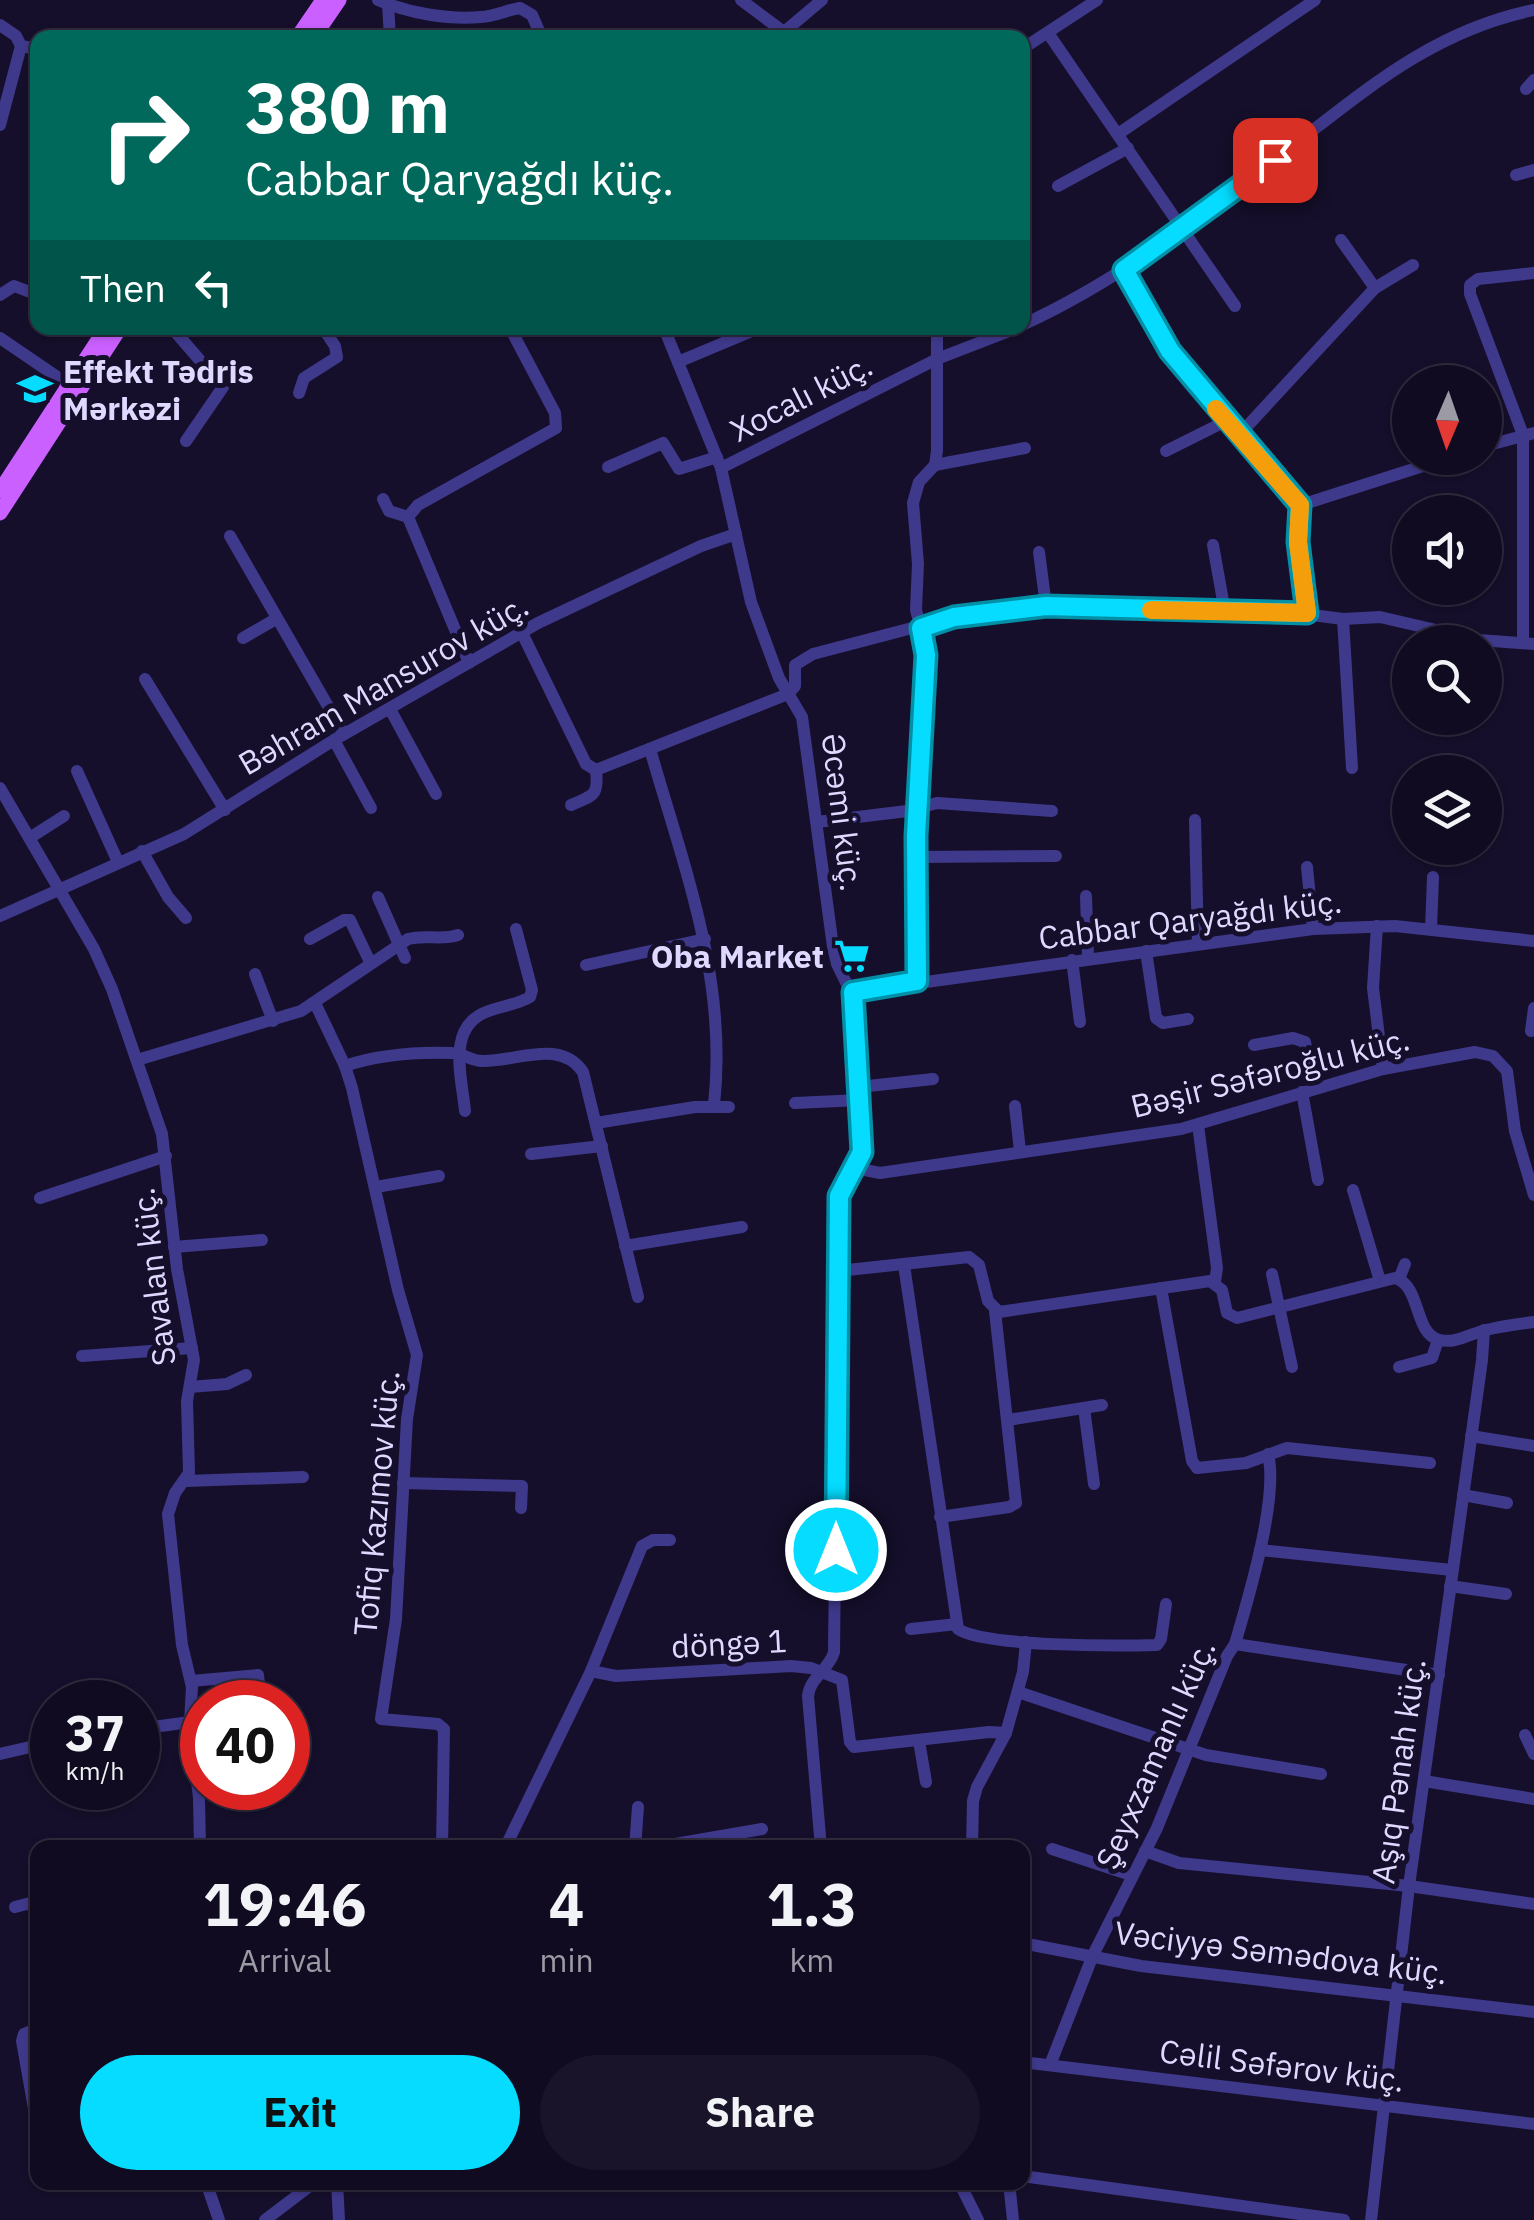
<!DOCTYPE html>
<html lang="en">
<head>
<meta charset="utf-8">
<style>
	:root { --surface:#100b20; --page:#191429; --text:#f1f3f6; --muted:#9c9ba5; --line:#302b3e; --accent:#05dcff }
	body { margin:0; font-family:"IBM Plex Sans",sans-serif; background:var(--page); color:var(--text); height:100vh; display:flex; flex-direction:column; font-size:38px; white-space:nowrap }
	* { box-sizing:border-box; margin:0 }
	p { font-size:32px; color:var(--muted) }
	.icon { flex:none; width:55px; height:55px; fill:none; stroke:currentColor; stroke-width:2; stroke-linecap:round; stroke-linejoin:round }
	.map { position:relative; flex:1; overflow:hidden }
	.drawer { position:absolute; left:30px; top:1840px; width:1000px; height:350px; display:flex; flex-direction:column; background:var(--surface); border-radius:20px; box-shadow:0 2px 8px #0004,0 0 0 2px var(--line) }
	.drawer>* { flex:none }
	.top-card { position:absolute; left:30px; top:30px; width:1000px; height:305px; border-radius:20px; box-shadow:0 2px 8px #0004,0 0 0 2px var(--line); background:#00695c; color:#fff; overflow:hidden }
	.needle { width:65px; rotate:182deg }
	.controls { position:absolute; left:1392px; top:365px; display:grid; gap:20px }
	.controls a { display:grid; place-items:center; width:110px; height:110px; border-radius:50%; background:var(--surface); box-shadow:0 2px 8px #0004,0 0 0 2px var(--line); font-size:50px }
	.speed { position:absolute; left:30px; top:1680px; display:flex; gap:20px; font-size:50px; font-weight:700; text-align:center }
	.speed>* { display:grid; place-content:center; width:130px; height:130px; border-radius:50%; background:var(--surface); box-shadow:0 2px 8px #0004,0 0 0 2px var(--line); line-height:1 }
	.speed small { font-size:25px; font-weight:400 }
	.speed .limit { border:15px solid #d22; background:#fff; color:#111 }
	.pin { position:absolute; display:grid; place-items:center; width:85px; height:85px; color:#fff; margin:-42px; border-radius:20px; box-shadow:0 5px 15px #0006 }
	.me { position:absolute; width:110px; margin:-55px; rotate:0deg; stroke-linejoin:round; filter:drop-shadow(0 0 8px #0008) }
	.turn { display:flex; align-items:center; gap:35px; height:210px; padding:0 50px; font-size:45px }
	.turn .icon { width:130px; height:130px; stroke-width:2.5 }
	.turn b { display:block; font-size:70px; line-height:85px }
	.then { display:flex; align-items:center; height:95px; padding:0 50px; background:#0003; gap:20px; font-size:38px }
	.eta { display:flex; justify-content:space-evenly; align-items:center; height:170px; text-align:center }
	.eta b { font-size:60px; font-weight:700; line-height:70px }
	.action { display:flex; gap:20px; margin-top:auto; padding:20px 50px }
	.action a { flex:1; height:115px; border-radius:60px; background:var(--accent); color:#111; font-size:40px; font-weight:700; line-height:115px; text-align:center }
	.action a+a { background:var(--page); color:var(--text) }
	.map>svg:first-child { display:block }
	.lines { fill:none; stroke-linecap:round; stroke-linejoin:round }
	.minor { stroke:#3f398c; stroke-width:12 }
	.major { stroke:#ca60ff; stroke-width:15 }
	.route-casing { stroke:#038fa6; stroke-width:25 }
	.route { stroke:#05dcff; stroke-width:18 }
	.slow { stroke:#f59e0b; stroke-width:18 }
	.labels { text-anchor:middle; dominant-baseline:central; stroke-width:10; stroke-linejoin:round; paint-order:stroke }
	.poi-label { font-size:32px; font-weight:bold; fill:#dfd9ff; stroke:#150f2b; text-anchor:start }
	.street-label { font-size:32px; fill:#dfd9ff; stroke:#150f2b }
</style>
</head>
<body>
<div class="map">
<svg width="1534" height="2220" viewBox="0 0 1534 2220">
	<rect width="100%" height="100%" fill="#150f2b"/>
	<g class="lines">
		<g class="minor">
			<path d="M 378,0 C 408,13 448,20 481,17 C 495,16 507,10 520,8 L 532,15 L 542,38"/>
			<polyline points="741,0 792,38"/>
			<polyline points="388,4 390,38"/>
			<polyline points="0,25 16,36 21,46"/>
			<polyline points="784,32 822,0"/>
			<polyline points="1048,33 1235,306"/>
			<polyline points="1022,49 1097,0"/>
			<polyline points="1526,89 1534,80"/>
			<polyline points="0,125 21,46 38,49"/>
			<polyline points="1118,134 1315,0"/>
			<polyline points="1516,175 1534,170"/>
			<polyline points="1058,186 1128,148"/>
			<polyline points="1341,240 1375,288"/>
			<polyline points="1124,271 1170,351 1301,505 1298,542 1307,613"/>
			<polyline points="0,295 14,286 38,295"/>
			<path d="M 1022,325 C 1121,280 1205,213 1290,148 C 1368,88 1435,30 1534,10"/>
			<polyline points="172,328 223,387 186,441"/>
			<path d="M 664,328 L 721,468 L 751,602 L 779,678 L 802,717 L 833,947 L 837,964 L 855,1001 L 862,1153 L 839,1196 L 834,1652 C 829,1670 810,1677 808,1696 L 821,1848"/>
			<polyline points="0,338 69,385"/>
			<polyline points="678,362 759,328"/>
			<polyline points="299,393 304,378 337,357 335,346 323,328"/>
			<polyline points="1239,435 1375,288 1413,265"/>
			<polyline points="1485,446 1534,433"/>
			<polyline points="1166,451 1226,421"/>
			<polyline points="935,465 1025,448"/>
			<polyline points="608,467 663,443 679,469 717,457"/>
			<polyline points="721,468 937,359 1017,328"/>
			<polyline points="383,499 389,511 408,517"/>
			<polyline points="1301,505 1448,458"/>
			<polyline points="230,536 344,734"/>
			<polyline points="1213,545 1225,612"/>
			<polyline points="1039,552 1046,606"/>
			<polyline points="1343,619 1352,768"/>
			<polyline points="522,633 586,764 596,770 788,694 795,686 795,665 813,654 954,617 1046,606 1089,606 1197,613 1289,612 1343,619 1380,617 1479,640 1534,644"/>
			<polyline points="243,638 276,619"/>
			<polyline points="1523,643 1523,435 1470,294 1470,285 1478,279 1534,273"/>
			<polyline points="469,663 408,517 418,505 556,428 555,413 510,328"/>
			<polyline points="145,679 225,810"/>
			<polyline points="390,709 436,794"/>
			<polyline points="334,740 371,808"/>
			<path d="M 650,749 C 684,868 728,979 714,1105"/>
			<polyline points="77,771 118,862"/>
			<polyline points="0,788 94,949 112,989 162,1134 177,1269 194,1360 187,1401 189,1473 175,1493 168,1514 182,1645 192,1687 190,1722 199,1798 200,1848"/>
			<path d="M 571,805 C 593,795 599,797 596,770"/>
			<polyline points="1195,820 1198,943"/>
			<polyline points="817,822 907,811 937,803 1052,811"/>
			<polyline points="31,837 64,816"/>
			<polyline points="142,851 168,897 186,918"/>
			<polyline points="915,857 1056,856"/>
			<polyline points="1307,867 1313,929"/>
			<polyline points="1086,896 1088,958"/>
			<polyline points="378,897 405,958"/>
			<polyline points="0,916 184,834 334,740 538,623 701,546 736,534"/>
			<polyline points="1377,926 1373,988 1383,1069"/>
			<polyline points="1431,929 1433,877"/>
			<polyline points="310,939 344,920 350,920 370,962"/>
			<polyline points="1146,951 1156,1018 1163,1023 1188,1019"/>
			<polyline points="1072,960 1080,1022"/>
			<polyline points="586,965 705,939"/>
			<polyline points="255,974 273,1021"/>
			<polyline points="917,981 916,836 925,644 916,610 918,564 913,503 919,482 935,465 937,451 937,328"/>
			<polyline points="853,992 1313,929 1395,926 1534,941"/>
			<polyline points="315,1003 345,1066 352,1088 398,1290 417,1355 407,1419 396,1619 381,1719 438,1724 444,1729 442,1848"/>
			<polyline points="1531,1031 1534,1008"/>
			<polyline points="1254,1045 1293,1038 1305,1042 1314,1087"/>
			<path d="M 137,1060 L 301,1011 L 408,939 C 426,934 440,941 458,935"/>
			<path d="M 345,1066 C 380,1054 416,1052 452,1053 C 463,1053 471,1061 482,1061 C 516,1062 560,1038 583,1072 L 638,1297"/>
			<polyline points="859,1087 933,1079"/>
			<polyline points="1302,1092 1318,1180"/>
			<polyline points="795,1103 860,1100"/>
			<polyline points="1015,1106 1020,1151"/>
			<path d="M 465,1111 C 462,1078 446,1028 486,1012 C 500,1006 517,1005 530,997 L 532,990 L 516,929"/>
			<polyline points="596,1123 695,1107 729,1107"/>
			<polyline points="1198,1125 1217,1268 1215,1282"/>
			<polyline points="531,1154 602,1146"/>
			<polyline points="855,1168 880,1173 1181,1129 1383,1069 1475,1052 1493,1056 1507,1071 1515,1131 1534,1195"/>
			<polyline points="376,1187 439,1176"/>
			<polyline points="1353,1190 1380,1281"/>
			<polyline points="40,1198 166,1156"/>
			<polyline points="625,1246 742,1227"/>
			<polyline points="174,1247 262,1240"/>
			<path d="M 904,1265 L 958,1629 C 985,1647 1119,1646 1157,1645 L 1161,1639 L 1166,1604"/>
			<path d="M 838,1271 L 969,1257 L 979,1265 L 988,1301 L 999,1312 L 1210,1281 L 1222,1290 L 1227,1313 L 1237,1318 L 1395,1278 C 1422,1286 1413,1334 1440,1340 C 1455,1344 1472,1333 1486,1330 C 1502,1326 1518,1324 1534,1322"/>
			<polyline points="1272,1274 1292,1367"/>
			<polyline points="1399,1279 1405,1264"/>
			<polyline points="1161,1288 1192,1461 1197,1468 1246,1463 1287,1448 1430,1463"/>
			<polyline points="82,1356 192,1348"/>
			<polyline points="1399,1367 1432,1358 1438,1340"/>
			<polyline points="190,1387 227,1384 246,1375"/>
			<polyline points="1084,1408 1094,1484"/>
			<polyline points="1008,1420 1102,1405"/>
			<polyline points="1471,1436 1534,1446"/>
			<polyline points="186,1481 303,1477"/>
			<polyline points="403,1483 522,1486 521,1508"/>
			<polyline points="1463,1495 1507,1503"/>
			<polyline points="940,1517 1009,1507 1016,1503 995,1311"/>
			<polyline points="1260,1550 1452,1570"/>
			<polyline points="1450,1586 1506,1594"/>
			<polyline points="911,1629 957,1624"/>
			<polyline points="1235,1644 1439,1675"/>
			<polyline points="591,1671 642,1546 653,1540 670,1540"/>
			<polyline points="191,1681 258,1675 261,1702"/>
			<polyline points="1018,1692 1206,1755 1321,1774"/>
			<polyline points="138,1729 190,1722"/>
			<polyline points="1525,1735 1534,1754"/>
			<polyline points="919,1741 926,1782"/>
			<polyline points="0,1754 52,1742"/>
			<polyline points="1424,1781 1534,1799"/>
			<polyline points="198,1788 262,1788"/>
			<polyline points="505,1848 591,1671 616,1676 791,1666 811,1668 842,1680 850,1742 854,1747 989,1732 1006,1733"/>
			<polyline points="635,1848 638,1807"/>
			<polyline points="652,1848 762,1829"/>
			<polyline points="972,1848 973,1801 977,1787 1006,1733 1023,1672 1026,1642"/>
			<polyline points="1052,1849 1131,1875"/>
			<polyline points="1145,1851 1179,1863 1409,1886 1534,1904"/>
			<polyline points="15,1907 38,1901"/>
			<polyline points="1022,1943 1141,1966 1534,2012"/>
			<polyline points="38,2028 24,2034 22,2041 38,2131"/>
			<polyline points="1022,2062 1534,2124"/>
			<path d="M 1050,2065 L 1093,1955 L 1157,1828 L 1227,1656 L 1235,1644 C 1248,1599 1279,1498 1268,1454"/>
			<polyline points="1022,2176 1344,2220"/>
			<polyline points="54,2182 55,2184"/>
			<polyline points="206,2182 219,2220"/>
			<polyline points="337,2182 339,2220"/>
			<polyline points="942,2182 948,2182"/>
			<polyline points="959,2182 978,2220"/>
			<polyline points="1009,2182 1013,2220"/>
			<polyline points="265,2220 315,2182"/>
			<polyline points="1371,2220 1409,1886 1482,1360 1484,1330"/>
		</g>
		<g class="major">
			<polyline points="297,38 323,0"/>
			<polyline points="313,38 339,0"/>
			<polyline points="0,491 106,328"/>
			<polyline points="0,513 120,328"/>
		</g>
	</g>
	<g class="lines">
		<defs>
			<polyline id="route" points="836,1550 839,1196 862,1152 853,992 917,981 916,836 926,655 921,628 954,617 1046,606 1307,613 1298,542 1300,505 1170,351 1124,270 1275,160"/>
		</defs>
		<use href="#route" class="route-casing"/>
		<use href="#route" class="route"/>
		<polyline class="slow" points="1151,610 1307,613 1298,542 1300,505 1216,409"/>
	</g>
	<defs>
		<symbol id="university-bare" viewBox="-9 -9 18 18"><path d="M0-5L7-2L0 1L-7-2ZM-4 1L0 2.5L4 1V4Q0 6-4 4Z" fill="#05dcff" stroke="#150f2b" stroke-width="2.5" paint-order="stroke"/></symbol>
		<symbol id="supermarket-bare" viewBox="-9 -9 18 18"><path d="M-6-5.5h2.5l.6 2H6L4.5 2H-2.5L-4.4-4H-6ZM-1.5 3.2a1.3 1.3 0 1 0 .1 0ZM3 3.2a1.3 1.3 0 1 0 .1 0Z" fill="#05dcff" stroke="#150f2b" stroke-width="2.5" paint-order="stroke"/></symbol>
	</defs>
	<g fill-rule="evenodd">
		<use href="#university-bare" x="10" y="364" width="50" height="50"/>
		<use href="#supermarket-bare" x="827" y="931" width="50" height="50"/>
	</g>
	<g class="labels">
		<g class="poi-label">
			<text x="63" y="371">Effekt Tədris<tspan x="63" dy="37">Mərkəzi</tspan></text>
			<text x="824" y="956" text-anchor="end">Oba Market</text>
		</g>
		<g class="street-label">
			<text transform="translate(801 397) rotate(-27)">Xocalı küç.</text>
			<text transform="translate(383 684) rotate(-30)">Bəhram Mansurov küç.</text>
			<text transform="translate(843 812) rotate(83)">Əcəmi küç.</text>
			<text transform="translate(1190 919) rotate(-7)">Cabbar Qaryağdı küç.</text>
			<text transform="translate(1270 1072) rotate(-14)">Bəşir Səfəroğlu küç.</text>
			<text transform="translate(153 1277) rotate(-97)">Savalan küç.</text>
			<text transform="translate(376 1503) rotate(-85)">Tofiq Kazımov küç.</text>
			<text transform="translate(729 1643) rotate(-3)">döngə 1</text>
			<text transform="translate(1155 1754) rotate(-66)">Şeyxzamanlı küç.</text>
			<text transform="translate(1398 1771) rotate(-82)">Aşıq Pənah küç.</text>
			<text transform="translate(1281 1952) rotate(7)">Vəciyyə Səmədova küç.</text>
			<text transform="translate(1282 2065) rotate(7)">Cəlil Səfərov küç.</text>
		</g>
	</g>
</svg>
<div class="controls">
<a><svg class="needle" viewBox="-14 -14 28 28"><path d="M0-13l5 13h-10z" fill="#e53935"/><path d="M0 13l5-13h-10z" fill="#9c9ba5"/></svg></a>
<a><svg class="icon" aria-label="sound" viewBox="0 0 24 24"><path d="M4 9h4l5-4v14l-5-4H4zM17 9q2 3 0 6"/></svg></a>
<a><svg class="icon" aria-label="search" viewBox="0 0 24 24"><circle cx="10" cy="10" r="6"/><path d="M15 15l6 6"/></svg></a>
<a><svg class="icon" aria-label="layers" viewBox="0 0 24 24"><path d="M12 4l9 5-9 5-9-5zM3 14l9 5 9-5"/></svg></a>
</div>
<div class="speed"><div>37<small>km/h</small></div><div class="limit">40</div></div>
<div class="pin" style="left:1275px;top:160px;background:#d93025"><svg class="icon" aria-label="arrive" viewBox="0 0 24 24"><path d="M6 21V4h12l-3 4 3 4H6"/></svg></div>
<svg class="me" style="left:836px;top:1550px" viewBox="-20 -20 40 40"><circle r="17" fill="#05dcff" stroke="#fff" stroke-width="3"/><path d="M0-11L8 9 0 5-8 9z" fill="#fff"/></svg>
<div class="top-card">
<div class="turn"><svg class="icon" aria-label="right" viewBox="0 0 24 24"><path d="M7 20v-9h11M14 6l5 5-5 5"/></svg><div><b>380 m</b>Cabbar Qaryağdı küç.</div></div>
<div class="then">Then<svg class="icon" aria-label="left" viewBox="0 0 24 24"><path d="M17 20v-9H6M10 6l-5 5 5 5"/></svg></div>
</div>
<section class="drawer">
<div class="eta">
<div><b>19:46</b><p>Arrival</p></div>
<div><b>4</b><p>min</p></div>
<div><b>1.3</b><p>km</p></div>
</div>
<div class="action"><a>Exit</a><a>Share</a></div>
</section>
</div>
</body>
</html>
